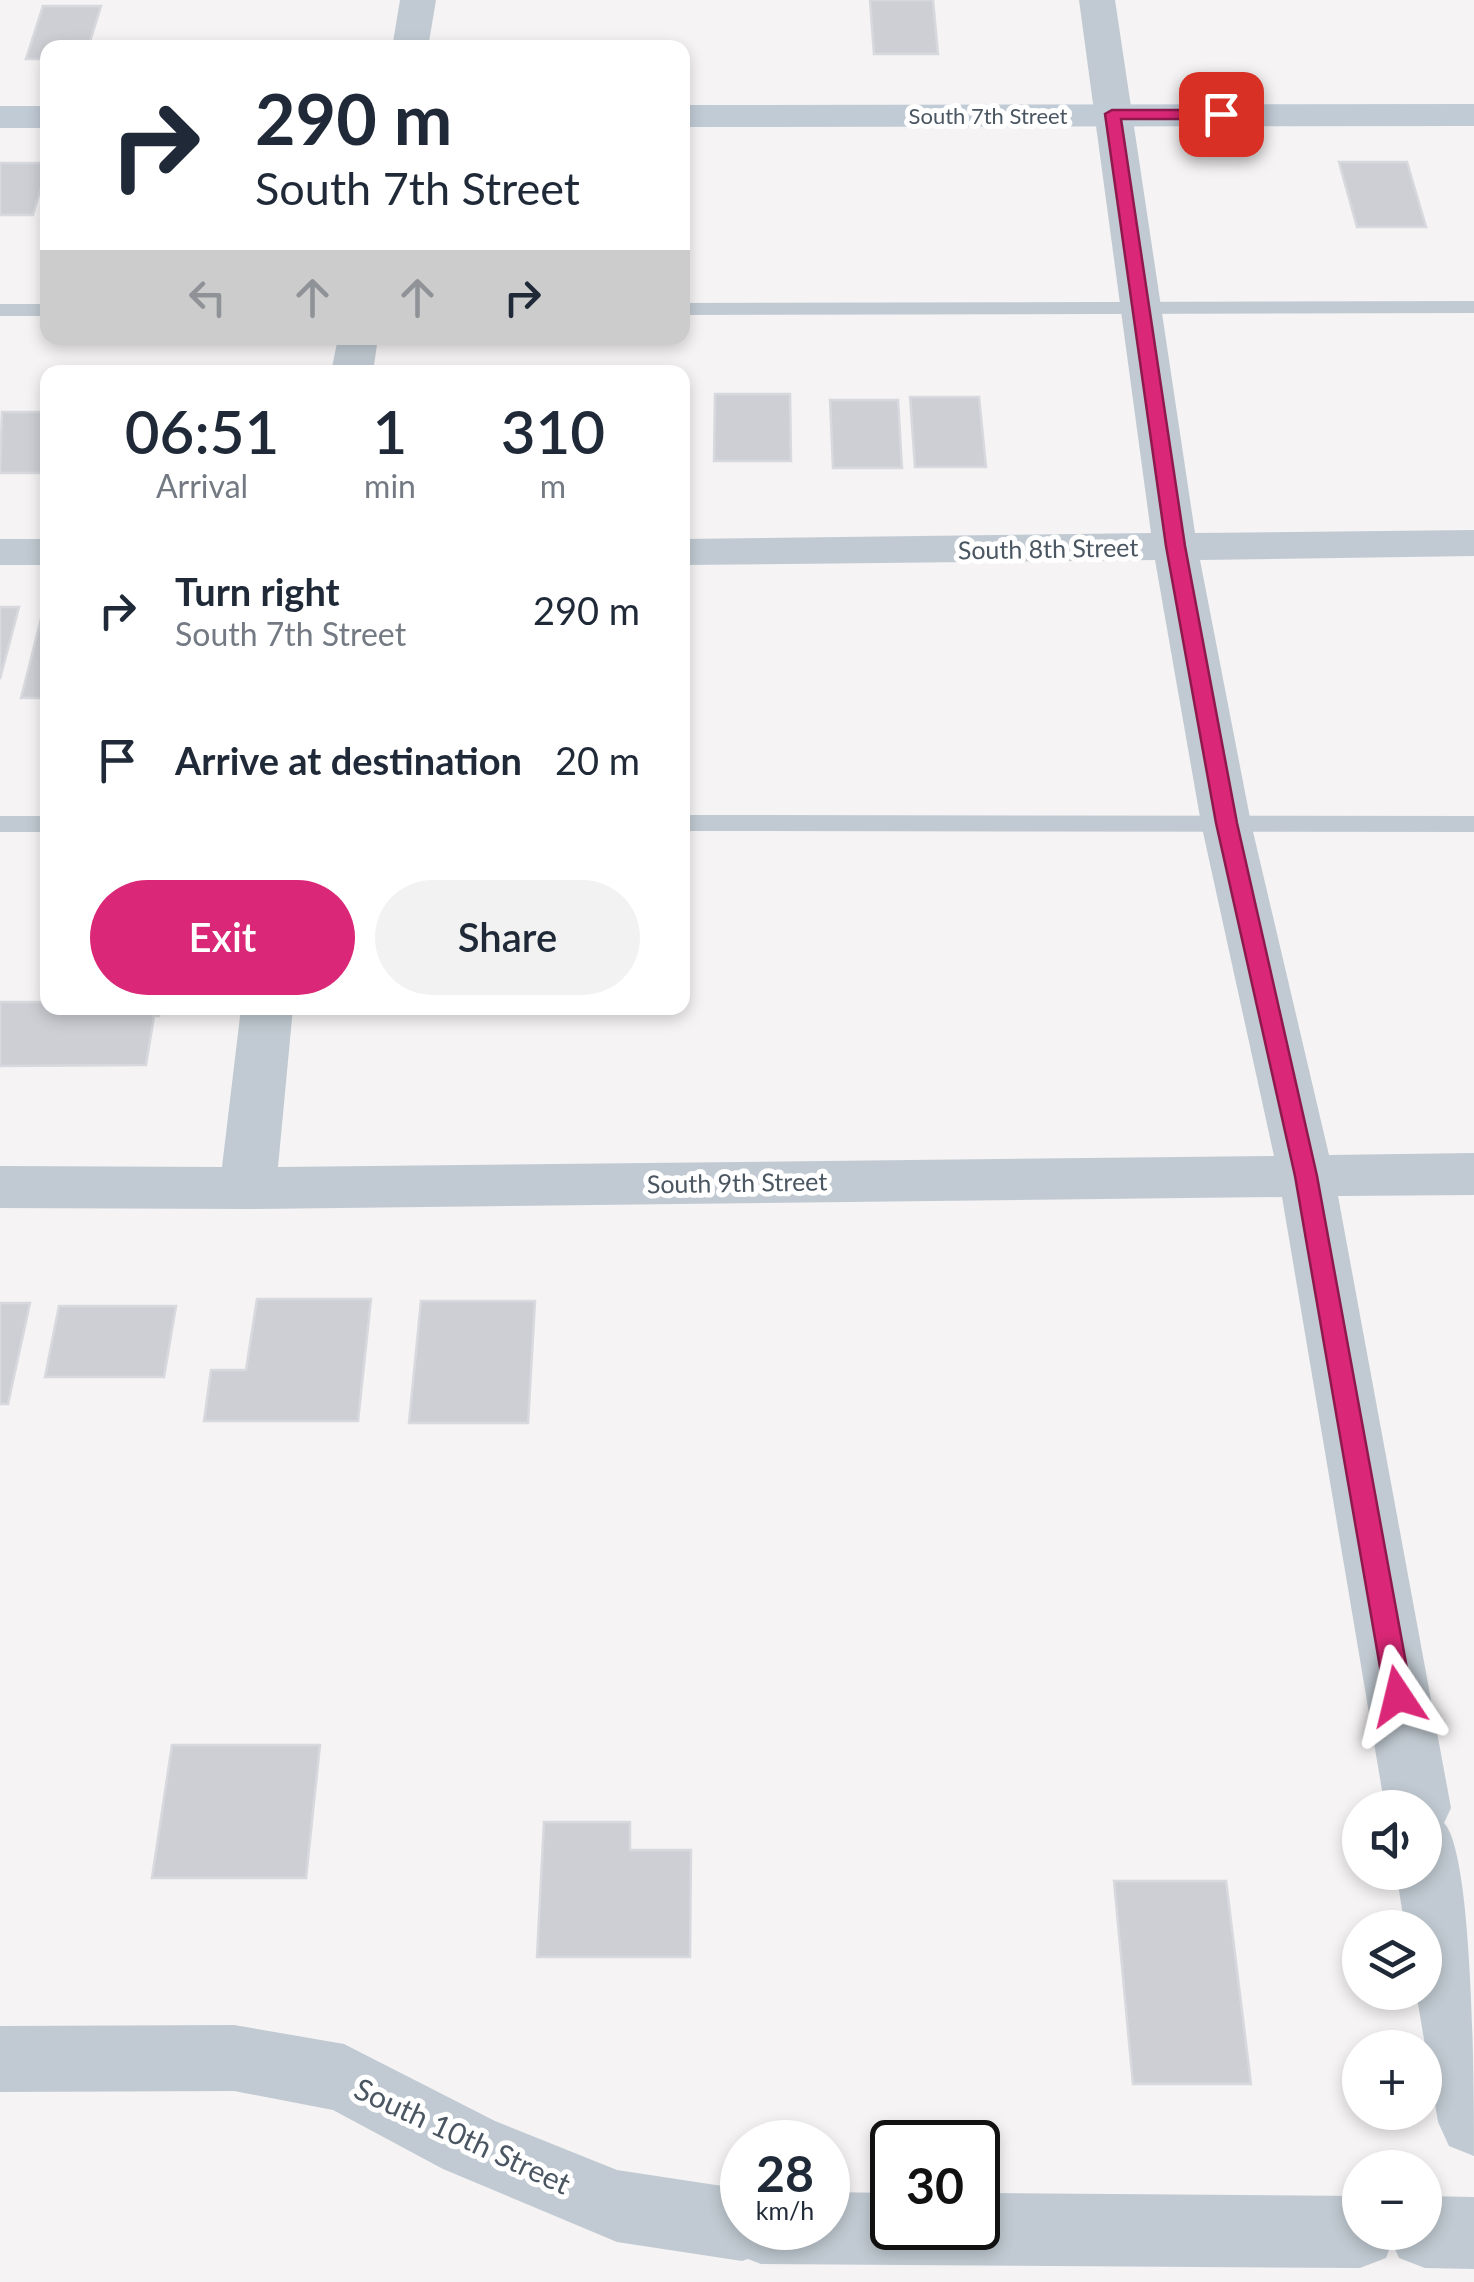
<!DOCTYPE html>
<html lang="en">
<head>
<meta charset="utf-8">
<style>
	:root { --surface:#fff; --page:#f2f2f3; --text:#1f2937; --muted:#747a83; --accent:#db2777 }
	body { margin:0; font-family:Lato,sans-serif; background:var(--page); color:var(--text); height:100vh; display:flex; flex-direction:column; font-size:38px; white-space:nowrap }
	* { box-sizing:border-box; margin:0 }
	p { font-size:32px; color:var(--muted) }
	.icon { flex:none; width:55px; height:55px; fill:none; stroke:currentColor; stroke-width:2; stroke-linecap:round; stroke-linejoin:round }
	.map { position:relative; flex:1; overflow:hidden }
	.side { position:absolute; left:40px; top:365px; width:650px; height:650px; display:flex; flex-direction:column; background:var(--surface); border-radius:20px; box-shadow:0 5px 15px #0003 }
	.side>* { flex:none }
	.banner { position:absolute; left:40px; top:40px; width:650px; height:305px; border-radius:20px; box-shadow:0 5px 15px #0003; background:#fff; color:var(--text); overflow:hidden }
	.tools { position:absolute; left:1342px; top:1790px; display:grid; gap:20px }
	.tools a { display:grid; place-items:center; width:100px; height:100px; border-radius:50%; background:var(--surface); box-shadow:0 5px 15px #0003; font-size:50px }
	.speed { position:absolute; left:720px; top:2120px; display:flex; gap:20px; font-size:50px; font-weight:700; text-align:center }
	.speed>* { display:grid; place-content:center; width:130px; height:130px; border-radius:50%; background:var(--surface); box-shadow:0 5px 15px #0003; line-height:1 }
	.speed small { font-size:25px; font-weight:400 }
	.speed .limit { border:5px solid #111; border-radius:15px; background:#fff; color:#111 }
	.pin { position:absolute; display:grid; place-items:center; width:85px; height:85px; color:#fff; margin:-42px; border-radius:20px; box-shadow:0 5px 15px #0006 }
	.me { position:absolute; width:110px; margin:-55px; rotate:350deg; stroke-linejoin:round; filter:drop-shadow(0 0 8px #0008) }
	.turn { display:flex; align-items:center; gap:35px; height:210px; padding:0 50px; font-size:45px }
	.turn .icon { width:130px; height:130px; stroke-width:2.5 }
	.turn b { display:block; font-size:70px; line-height:85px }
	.lanes { display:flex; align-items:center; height:95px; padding:0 50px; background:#0003; justify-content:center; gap:50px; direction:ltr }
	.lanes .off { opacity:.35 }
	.eta { display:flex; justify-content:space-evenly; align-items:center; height:170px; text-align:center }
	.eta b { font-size:60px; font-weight:600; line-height:70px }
	.primary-button { display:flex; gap:20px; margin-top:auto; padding:20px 50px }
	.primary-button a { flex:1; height:115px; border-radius:60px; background:var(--accent); color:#fff; font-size:40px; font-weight:600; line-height:115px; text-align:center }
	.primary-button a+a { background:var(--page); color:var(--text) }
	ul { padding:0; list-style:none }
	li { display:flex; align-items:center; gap:30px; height:150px; padding:0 50px }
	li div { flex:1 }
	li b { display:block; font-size:38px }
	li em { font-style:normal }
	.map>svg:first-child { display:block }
	.building { fill:#cdcfd5; stroke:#d7d9de; stroke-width:2.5 }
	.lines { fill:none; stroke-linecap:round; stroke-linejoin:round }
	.service { fill:#c1cad2; fill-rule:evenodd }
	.minor { fill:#c1cad2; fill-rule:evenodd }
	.secondary { fill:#c1cbd6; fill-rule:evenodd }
	.route { fill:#db2777; stroke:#8e194d; stroke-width:2.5 }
	.labels { text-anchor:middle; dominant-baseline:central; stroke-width:10; stroke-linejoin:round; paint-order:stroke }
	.far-street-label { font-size:22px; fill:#4a5661; stroke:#fff }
	.street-label { font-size:25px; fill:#4a5661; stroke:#fff }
	.near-street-label { font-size:30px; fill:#4a5661; stroke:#fff }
</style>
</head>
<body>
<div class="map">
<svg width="1474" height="2282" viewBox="0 0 1474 2282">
	<rect width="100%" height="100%" fill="#f5f3f3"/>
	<g class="building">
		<polygon points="870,0 933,0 938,54 874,54"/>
		<polygon points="43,6 101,6 88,48 48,48 48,59 26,59"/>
		<polygon points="1339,162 1407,162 1426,227 1357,227"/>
		<polygon points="0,163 48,163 33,215 0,215"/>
		<polygon points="715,394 790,394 791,461 714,461"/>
		<polygon points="910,397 979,397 986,467 915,467"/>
		<polygon points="830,400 898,400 902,468 833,468"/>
		<polygon points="2,412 48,412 48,473 0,473"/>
		<polygon points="0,607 19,607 0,679"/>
		<polygon points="44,607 48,607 48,698 21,698"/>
		<polygon points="0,1002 48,1002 48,1008 161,1008 159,1016 154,1016 146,1065 0,1066"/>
		<polygon points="257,1299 371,1299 358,1421 204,1421 211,1370 246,1370"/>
		<polygon points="421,1301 535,1301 528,1423 409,1423"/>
		<polygon points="0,1303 30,1303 8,1404 0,1404"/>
		<polygon points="59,1306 176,1306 164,1377 45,1377"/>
		<polygon points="172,1745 320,1745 306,1878 152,1878"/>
		<polygon points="544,1822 630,1822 630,1850 691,1850 690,1957 537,1957"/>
		<polygon points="1114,1881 1226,1881 1251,2084 1133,2084"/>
	</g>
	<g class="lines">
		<g class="service">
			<polygon points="1474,301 1474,313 682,315 682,303"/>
			<rect x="0" y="304" width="48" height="12"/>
			<polygon points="682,815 1474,816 1474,832 682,831"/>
			<rect x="0" y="816" width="48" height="16"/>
		</g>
		<g class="minor">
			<polygon points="400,0 436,0 428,48 392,48"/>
			<path d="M 1079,0 L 1115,0 L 1195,533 L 1474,530 L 1474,556 L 1200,560 L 1251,823 L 1329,1155 L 1474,1153 L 1474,1195 L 1338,1196 L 1451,1808 L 1444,1823 C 1474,1854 1474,2098 1474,2156 L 1449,2146 L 1438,2122 L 1416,1992 L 1425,1992 L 1425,1928 L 1405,1928 L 1396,1872 L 1425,1872 L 1425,1808 L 1385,1808 L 1282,1197 L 248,1209 L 0,1208 L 0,1166 L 222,1167 L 241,1008 L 293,1008 L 278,1167 L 1274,1156 L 1201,823 L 1155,560 L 682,565 L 682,539 L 1151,533 Z"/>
			<polygon points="338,338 378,338 373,372 331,372"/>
			<rect x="0" y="539" width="48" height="26"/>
			<polygon points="234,2025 344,2044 495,2121 617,2170 742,2189 742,2228 828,2228 828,2192 892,2193 892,2228 978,2228 978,2193 1360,2196 1360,2232 1425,2232 1425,2196 1474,2197 1474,2269 1425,2268 1399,2258 1392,2242 1386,2258 1360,2268 761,2264 748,2259 742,2261 617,2242 443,2169 333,2110 234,2091 0,2092 0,2026"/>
		</g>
		<g class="secondary">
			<polygon points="1474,104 1474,126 682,127 682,105"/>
			<rect x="0" y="106" width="48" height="22"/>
		</g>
	</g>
	<polygon class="route" points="1112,110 1221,110 1229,114 1221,119 1121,119 1185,546 1237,823 1317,1176 1412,1696 1408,1704 1398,1707 1389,1704 1385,1696 1295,1176 1216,823 1166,546 1105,114"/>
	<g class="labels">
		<g class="far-street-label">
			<text x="988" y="115">South 7th Street</text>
		</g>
		<g class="street-label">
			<text transform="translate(1048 548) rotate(-1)">South 8th Street</text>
			<text transform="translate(737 1182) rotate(-1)">South 9th Street</text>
		</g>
		<g class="near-street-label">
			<text transform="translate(463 2135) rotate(25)">South 10th Street</text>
		</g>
	</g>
</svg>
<div class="tools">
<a><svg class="icon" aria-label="sound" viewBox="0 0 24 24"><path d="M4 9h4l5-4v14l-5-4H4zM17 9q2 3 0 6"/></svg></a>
<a><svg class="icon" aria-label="layers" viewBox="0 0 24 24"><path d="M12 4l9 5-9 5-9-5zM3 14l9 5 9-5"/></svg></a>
<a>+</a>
<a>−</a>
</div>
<div class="speed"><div>28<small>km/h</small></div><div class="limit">30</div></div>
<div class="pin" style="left:1221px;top:114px;background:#d93025"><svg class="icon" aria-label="arrive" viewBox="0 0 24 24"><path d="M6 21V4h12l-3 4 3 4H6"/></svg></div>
<svg class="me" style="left:1398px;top:1696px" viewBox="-20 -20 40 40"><path d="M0-17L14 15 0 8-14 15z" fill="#db2777" stroke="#fff" stroke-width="4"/></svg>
<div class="banner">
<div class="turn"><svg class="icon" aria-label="right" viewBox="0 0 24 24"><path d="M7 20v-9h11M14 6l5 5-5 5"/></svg><div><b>290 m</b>South 7th Street</div></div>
<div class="lanes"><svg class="icon off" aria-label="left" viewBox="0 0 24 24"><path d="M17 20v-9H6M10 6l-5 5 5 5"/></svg><svg class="icon off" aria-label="ahead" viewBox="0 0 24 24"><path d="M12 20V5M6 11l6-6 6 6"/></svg><svg class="icon off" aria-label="ahead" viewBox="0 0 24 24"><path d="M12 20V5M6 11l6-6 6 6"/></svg><svg class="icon" aria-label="right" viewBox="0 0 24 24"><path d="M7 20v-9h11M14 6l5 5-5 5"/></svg></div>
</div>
<section class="side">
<div class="eta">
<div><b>06:51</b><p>Arrival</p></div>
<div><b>1</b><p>min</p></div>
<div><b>310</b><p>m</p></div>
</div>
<ul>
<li><svg class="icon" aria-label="right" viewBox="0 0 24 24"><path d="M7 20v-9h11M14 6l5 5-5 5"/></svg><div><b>Turn right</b><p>South 7th Street</p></div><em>290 m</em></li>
<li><svg class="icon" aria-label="arrive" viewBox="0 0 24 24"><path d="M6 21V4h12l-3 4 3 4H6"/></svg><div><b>Arrive at destination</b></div><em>20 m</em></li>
</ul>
<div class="primary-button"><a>Exit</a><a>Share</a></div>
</section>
</div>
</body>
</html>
